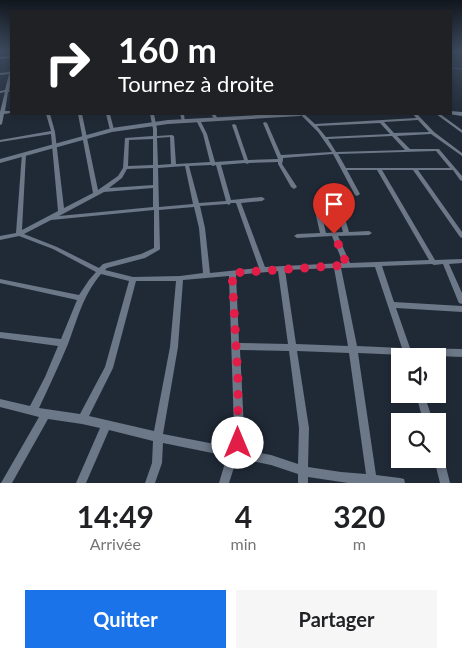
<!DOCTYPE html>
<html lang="fr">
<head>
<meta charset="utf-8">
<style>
	:root { --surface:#fff; --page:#f6f6f6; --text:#202124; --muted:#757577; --accent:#1a73e8 }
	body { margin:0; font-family:Lato,sans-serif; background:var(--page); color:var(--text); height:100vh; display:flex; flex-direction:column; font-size:19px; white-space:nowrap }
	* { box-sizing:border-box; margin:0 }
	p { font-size:16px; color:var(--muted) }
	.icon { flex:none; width:28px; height:28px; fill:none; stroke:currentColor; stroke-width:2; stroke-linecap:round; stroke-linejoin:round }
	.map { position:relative; height:483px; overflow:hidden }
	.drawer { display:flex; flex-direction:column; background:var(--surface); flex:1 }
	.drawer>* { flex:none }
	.guide { position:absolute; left:10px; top:10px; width:442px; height:105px; border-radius:0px; box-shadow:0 2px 8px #0003; background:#202124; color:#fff; overflow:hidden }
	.buttons { position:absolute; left:391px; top:348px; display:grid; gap:10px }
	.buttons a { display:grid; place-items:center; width:55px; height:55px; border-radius:0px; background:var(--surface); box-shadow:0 2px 8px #0003; font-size:25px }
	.pin { position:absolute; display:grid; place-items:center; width:42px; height:42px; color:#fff; margin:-51px -21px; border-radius:50% 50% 50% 0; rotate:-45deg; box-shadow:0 0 5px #0007 }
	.pin .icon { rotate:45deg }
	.me { position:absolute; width:55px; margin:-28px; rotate:0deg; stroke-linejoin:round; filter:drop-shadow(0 0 4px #0008) }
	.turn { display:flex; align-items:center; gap:18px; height:105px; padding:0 25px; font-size:22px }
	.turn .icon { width:65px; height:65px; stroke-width:2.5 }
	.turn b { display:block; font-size:35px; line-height:42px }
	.eta { display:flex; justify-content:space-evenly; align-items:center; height:85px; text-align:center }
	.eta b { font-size:30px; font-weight:700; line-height:35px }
	.primary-button { display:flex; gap:10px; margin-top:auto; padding:10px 25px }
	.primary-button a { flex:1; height:58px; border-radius:0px; background:var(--accent); color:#fff; font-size:20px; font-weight:700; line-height:58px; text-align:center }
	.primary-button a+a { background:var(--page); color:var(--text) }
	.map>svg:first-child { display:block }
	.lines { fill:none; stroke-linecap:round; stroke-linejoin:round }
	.stream { stroke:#42556f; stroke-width:1 }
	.street { fill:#6c7787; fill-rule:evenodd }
	.secondary { fill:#6c7787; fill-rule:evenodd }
	.route { stroke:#e11d48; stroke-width:9; stroke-dasharray:0 16.2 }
</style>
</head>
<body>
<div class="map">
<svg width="462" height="483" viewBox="0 0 462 483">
	<rect width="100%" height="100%" fill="#202a37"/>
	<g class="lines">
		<polyline class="stream" points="451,68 462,69"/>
		<g class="street">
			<polygon points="11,56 11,58 0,59 0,57"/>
			<polygon points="10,70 11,70 11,78 9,90 10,91 8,92 5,111 11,111 11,113 4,114 2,124 0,125 0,112 5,92 0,93 0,91 5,90 9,74 0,75 0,73 9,72"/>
			<path d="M 46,114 L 50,114 L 55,132 L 64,208 L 93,193 L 78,114 L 82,114 L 98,190 L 118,176 L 123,168 L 125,138 L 153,136 L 153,129 L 150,114 L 154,114 L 157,129 L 157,136 L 172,135 L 174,136 L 176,164 L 210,162 L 203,134 L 196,120 L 198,119 L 200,120 L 207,134 L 215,162 L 244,160 L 232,125 L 234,124 L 236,125 L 248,160 L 278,159 L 263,123 L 265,122 L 267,123 L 281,155 L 332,152 L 318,132 L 300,114 L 304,114 L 315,124 L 416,118 L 413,114 L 417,114 L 434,132 L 462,153 L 462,156 L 431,134 L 397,136 L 410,149 L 439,149 L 462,176 L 462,181 L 460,180 L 453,170 L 418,170 L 462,232 L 462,238 L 460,237 L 413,170 L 382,170 L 435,260 L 462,259 L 462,263 L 449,264 L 462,293 L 462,304 L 459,303 L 458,301 L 443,264 L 434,265 L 432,264 L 382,266 L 394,302 L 462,306 L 462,312 L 396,308 L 410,348 L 462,349 L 462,357 L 413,355 L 413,356 L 405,356 L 404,355 L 358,353 L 376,475 L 400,478 L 404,479 L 405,483 L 348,483 L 308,477 L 308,483 L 298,483 L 298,474 L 271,465 L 237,458 L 229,483 L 219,483 L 227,456 L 163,443 L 162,463 L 155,483 L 145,483 L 152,463 L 153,441 L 109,430 L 86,483 L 76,483 L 100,428 L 82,424 L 48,419 L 12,483 L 1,483 L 39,417 L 0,407 L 0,399 L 30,406 L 45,377 L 58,346 L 0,338 L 0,332 L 61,339 L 77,300 L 0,283 L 0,279 L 79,295 L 89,280 L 96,272 L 53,249 L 19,236 L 0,240 L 0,236 L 16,233 L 22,153 L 26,153 L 26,154 L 22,230 L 58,211 L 51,134 L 0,142 L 0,140 L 51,131 ZM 418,120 L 429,132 L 394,133 L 384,122 ZM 380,123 L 390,134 L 326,137 L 317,126 ZM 392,136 L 405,150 L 336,152 L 328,139 ZM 170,137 L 171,164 L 158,165 L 157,138 ZM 153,139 L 153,165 L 128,166 L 129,140 ZM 436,151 L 450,168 L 346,168 L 338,154 ZM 333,154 L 355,195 L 357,196 L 360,194 L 347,170 L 377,170 L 429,260 L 350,263 L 338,236 L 369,235 L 372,233 L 369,231 L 349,232 L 341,205 L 338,203 L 335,205 L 343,232 L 326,233 L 321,211 L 318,209 L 315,211 L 320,233 L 297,234 L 294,236 L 297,238 L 332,236 L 343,263 L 265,267 L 241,203 L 262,201 L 265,199 L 262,197 L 231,200 L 221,165 L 245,163 L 247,164 L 249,163 L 278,162 L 278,164 L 291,187 L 294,189 L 297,187 L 282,164 L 283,160 L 283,158 ZM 211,165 L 213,166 L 216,165 L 226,201 L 199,203 L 189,166 ZM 185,166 L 193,204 L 159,207 L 158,168 ZM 153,168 L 153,185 L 109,188 L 122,178 L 127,169 ZM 153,188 L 153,207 L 59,216 L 104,192 ZM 231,203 L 236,203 L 259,268 L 210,273 L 205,228 L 200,206 L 227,204 L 229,205 ZM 194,207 L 199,228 L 203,273 L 180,276 L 133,277 L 105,270 L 107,268 L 145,258 L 159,250 L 160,249 L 159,210 ZM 154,210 L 154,248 L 141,254 L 103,264 L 99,268 L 57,247 L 24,234 L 51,220 ZM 375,267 L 402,348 L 357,346 L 341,268 ZM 334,268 L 348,346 L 296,344 L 285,270 ZM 278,271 L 288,344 L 239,343 L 236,275 ZM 101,274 L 129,281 L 105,367 L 80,414 L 39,408 C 49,387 59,365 68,344 C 78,318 82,297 101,274 ZM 229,276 L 234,429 L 230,447 L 163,434 L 178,347 L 183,280 ZM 136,281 L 176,281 L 170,347 L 154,431 L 89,416 L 113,368 ZM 240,350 L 289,351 L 299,428 L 298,464 L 271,455 L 240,449 L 244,429 ZM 297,351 L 349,353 L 366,474 L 341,472 L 308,467 L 309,428 Z"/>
			<polygon points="106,114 110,114 114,130 113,131 110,130"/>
			<polygon points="180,114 184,114 185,122 182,121"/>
			<polygon points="211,114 215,114 218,119 217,120 215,120"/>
			<polygon points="436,114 440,114 462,130 462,133"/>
			<polygon points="416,394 424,394 433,421 423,421"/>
			<polygon points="438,450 442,451 450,483 440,483 434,459 438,459"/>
		</g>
		<g class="secondary">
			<polygon points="451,111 462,112 462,116 449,114 451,114"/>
			<polygon points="277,114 303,114 300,116 168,124 112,132 0,163 0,159 112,128 168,120"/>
		</g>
	</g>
	<linearGradient id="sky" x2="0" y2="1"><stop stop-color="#12171e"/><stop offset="0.43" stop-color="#3c4a5e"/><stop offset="1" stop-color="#3c4a5e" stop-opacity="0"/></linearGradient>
	<rect width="462" height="119" fill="url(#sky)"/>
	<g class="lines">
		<polyline class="route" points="238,443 238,380 232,273 347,265 334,234"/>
	</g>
</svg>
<div class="buttons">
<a><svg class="icon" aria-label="sound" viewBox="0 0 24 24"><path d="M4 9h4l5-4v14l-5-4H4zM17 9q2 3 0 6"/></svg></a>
<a><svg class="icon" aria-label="search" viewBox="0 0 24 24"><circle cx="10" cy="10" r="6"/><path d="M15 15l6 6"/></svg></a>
</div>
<div class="pin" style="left:334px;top:234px;background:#d93025"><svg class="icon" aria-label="arrive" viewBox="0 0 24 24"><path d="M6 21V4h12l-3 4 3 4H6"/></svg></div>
<svg class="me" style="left:238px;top:443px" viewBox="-20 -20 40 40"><circle r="19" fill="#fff"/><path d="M0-13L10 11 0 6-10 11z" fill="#e11d48"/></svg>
<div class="guide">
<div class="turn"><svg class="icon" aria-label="right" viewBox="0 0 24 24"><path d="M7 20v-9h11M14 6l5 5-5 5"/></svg><div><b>160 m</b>Tournez à droite</div></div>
</div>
</div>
<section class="drawer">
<div class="eta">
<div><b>14:49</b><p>Arrivée</p></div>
<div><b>4</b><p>min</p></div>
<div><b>320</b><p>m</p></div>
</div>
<div class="primary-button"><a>Quitter</a><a>Partager</a></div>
</section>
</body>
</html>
